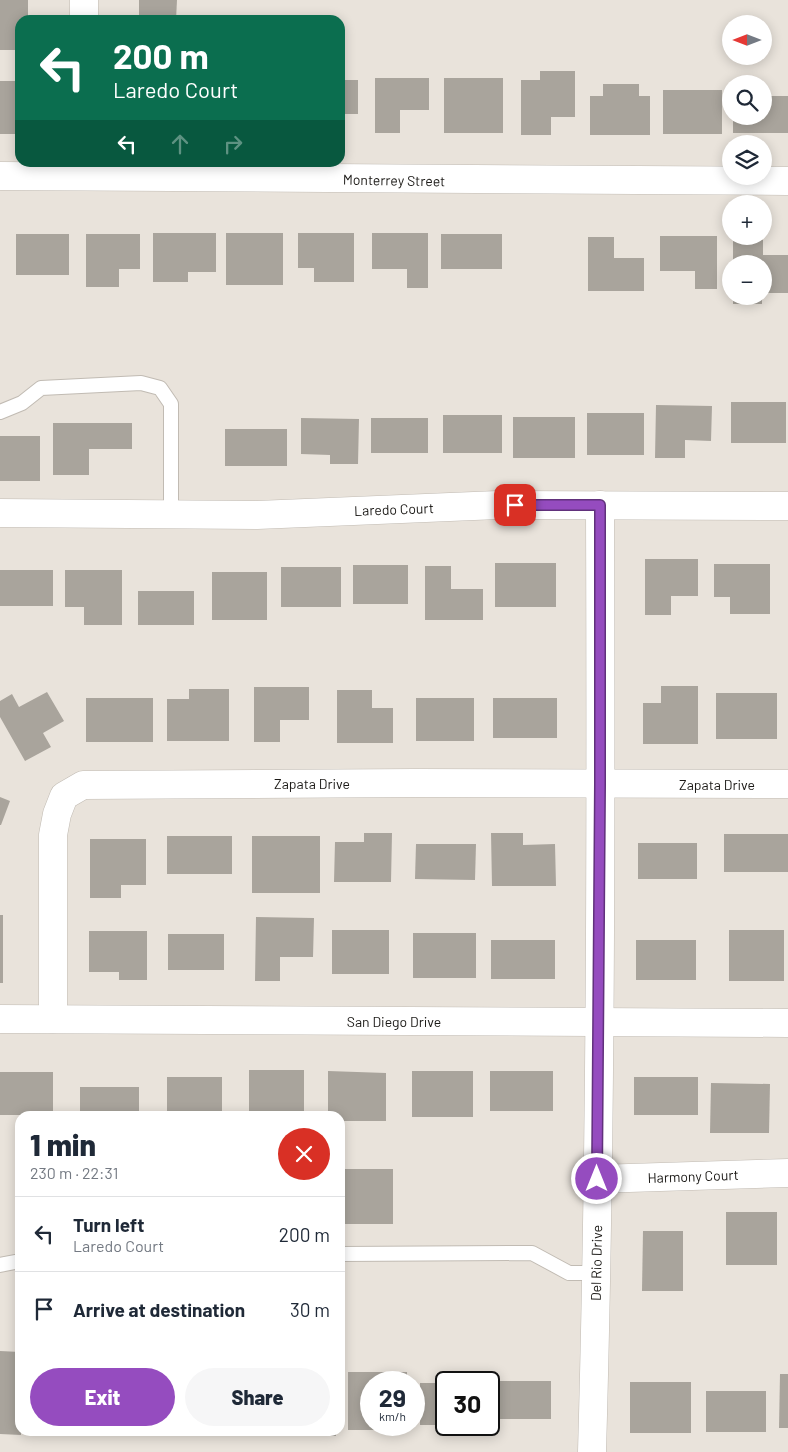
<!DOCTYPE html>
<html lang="en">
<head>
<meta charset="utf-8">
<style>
	:root { --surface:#fff; --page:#f6f6f7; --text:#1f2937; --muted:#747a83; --line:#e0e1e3; --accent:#954cbf }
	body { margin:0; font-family:Barlow,sans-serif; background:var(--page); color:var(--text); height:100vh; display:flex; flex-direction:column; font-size:19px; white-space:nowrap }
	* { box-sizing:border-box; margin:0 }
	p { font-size:16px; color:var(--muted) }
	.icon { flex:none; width:28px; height:28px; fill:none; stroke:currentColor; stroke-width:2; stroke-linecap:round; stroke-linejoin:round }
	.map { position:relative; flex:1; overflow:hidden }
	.side { position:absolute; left:15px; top:1111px; width:330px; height:325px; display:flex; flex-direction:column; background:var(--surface); border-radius:15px; box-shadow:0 2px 12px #0003 }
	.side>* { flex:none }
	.guide { position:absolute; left:15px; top:15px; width:330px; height:152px; border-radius:15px; box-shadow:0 2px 12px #0003; background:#0b6e4f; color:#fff; overflow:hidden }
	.needle { width:32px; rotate:270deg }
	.controls { position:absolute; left:722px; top:15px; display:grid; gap:10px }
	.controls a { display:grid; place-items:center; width:50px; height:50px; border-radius:50%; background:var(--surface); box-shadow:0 2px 12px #0003; font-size:25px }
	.speed { position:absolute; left:360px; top:1371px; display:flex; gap:10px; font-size:25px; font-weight:700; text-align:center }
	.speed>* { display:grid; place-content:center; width:65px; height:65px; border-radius:50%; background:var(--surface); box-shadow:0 2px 12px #0003; line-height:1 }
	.speed small { font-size:12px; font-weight:400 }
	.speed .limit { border:2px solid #111; border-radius:8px; background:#fff; color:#111 }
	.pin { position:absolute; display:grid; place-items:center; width:42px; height:42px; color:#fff; margin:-21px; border-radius:10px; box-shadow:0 2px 8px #0006 }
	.me { position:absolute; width:55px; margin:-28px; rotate:0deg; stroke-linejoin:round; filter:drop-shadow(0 0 4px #0008) }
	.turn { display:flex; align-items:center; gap:18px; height:105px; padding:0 15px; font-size:22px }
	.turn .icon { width:65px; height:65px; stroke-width:2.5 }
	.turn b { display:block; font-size:35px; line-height:42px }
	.lanes { display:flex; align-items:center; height:48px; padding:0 15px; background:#0003; justify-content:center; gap:25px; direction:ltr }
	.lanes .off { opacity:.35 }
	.round { display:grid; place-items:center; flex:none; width:52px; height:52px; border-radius:26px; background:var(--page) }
	.headline { display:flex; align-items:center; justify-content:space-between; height:85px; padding:0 15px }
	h1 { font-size:30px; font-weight:800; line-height:38px }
	.action { display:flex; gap:10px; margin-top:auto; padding:10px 15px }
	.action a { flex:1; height:58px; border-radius:30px; background:var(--accent); color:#fff; font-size:20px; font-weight:800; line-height:58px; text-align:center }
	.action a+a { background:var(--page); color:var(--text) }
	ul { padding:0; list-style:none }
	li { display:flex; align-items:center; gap:15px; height:75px; padding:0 15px; border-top:1px solid var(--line) }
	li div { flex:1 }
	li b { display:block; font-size:19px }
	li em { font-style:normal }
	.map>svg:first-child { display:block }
	.building { fill:#a9a49c }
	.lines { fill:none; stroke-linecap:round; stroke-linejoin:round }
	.lane-casing { stroke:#c1bbb3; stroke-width:16 }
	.street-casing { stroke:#c1bbb3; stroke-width:29 }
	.lane { stroke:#fff; stroke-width:14 }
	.street { stroke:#fff; stroke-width:28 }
	.route-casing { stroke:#61317c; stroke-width:12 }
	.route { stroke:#954cbf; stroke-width:9 }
	.labels { text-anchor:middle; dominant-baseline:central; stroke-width:4; stroke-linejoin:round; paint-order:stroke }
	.street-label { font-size:14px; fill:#1b1916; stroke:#fff }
</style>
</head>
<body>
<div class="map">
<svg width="788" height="1452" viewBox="0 0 788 1452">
	<rect width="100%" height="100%" fill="#e9e3db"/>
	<g class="building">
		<polygon points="0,0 28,0 28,20 20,20 20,50 0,50"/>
		<polygon points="139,0 177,0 176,20 139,20"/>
		<polygon points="540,71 575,71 575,117 551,117 551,135 521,135 521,80 540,80"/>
		<polygon points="375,78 429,78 429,110 400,110 400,133 375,133"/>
		<rect x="444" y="78" width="59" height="55"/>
		<rect x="340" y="80" width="18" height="34"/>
		<rect x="0" y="81" width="20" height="53"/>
		<polygon points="603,84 639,84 639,96 650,96 650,135 590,135 590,96 603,96"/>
		<rect x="663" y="90" width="59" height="44"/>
		<polygon points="764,96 788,96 788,133 733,133 733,116 764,116"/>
		<polygon points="153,233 216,233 216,272 188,272 188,282 153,282"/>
		<rect x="226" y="233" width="57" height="52"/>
		<polygon points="298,233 354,233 354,282 314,282 314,268 298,268"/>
		<polygon points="372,233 428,233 428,288 407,288 407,269 372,269"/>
		<rect x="16" y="234" width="53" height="41"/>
		<polygon points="86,234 140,234 140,269 119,269 119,287 86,287"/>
		<rect x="441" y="234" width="61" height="35"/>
		<polygon points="660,236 717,236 717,289 695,289 695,271 660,271"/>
		<polygon points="588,237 614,237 614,258 644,258 644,291 588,291"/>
		<polygon points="733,240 763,240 763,255 788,255 788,293 764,293 764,264 733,264"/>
		<rect x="733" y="296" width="29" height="8"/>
		<rect x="731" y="402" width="55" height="41"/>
		<polygon points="656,405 712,406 711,441 685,440 685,458 655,458"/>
		<rect x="587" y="413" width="57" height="42"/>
		<rect x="443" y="415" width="59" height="38"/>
		<rect x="513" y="417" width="62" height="41"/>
		<polygon points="301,418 359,419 358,464 330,464 330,455 301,454"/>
		<rect x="371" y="418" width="57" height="35"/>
		<polygon points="53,423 132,423 132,449 89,449 89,475 53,475"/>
		<rect x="225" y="429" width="62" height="37"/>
		<rect x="0" y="436" width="40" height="45"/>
		<polygon points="645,559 698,559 698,596 671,596 671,615 645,615"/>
		<rect x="495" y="563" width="61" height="44"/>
		<polygon points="714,564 770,564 770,614 730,614 730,597 714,597"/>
		<rect x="353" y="565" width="55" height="39"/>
		<polygon points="425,566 451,566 451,589 483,589 483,620 425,620"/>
		<rect x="281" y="567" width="60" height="40"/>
		<rect x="0" y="570" width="53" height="36"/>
		<polygon points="65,570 122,570 122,625 84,625 84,607 65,607"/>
		<rect x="212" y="572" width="55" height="48"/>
		<rect x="138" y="591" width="56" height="34"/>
		<polygon points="661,686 698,686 698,744 643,744 643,703 661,703"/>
		<polygon points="254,687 309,687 309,720 280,720 280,742 254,742"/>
		<polygon points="189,689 229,689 229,741 167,741 167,699 189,699"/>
		<polygon points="337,690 372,690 372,708 393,708 393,743 337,743"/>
		<polygon points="47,692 64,721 43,733 51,747 25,761 0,717 0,701 12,694 19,707"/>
		<rect x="716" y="693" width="61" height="46"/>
		<rect x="86" y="698" width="67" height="44"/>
		<rect x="416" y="698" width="58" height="43"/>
		<rect x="493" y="698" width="64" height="40"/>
		<polygon points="0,797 10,801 1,825 0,825"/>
		<polygon points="364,833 392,833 391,882 334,882 335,842 364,842"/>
		<polygon points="491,833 523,833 523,845 555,844 556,886 492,886"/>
		<rect x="724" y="834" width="64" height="38"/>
		<rect x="167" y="836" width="65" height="38"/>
		<rect x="252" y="836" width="68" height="57"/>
		<polygon points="90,839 146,839 146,885 121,885 121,898 90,898"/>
		<rect x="638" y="843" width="59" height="36"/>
		<polygon points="416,844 476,844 475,880 415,879"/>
		<rect x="0" y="915" width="3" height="68"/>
		<polygon points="256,917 314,918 313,957 280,957 280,981 255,981"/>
		<rect x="332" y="930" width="57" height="44"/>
		<rect x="729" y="930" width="55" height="51"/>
		<polygon points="89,931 147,931 147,980 119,980 119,972 89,972"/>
		<rect x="413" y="933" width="63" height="45"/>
		<rect x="168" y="934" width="56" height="36"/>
		<rect x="491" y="940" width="64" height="39"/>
		<rect x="636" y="940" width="60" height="40"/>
		<polygon points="249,1070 304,1070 304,1116 286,1116 286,1112 249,1112"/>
		<polygon points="328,1071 386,1073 386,1121 340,1121 340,1116 328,1116"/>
		<rect x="412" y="1071" width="61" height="46"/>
		<rect x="490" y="1071" width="63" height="40"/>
		<rect x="0" y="1072" width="53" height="43"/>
		<rect x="167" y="1077" width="55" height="39"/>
		<rect x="634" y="1077" width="64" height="38"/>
		<polygon points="711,1083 770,1084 769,1133 710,1133"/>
		<rect x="80" y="1087" width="59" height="29"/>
		<rect x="340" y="1169" width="53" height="55"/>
		<rect x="726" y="1212" width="51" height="53"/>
		<polygon points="643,1231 683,1231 683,1291 642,1291"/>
		<polygon points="0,1351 20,1352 21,1435 0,1434"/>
		<polygon points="348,1372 407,1372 407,1382 371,1382 371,1425 407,1425 407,1430 348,1430"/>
		<polygon points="780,1374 788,1374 788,1428 779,1428"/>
		<rect x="495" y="1381" width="56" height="38"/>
		<rect x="630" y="1382" width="61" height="51"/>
		<rect x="420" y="1383" width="26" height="42"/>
		<rect x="706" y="1391" width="60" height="41"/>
		<rect x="72" y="1431" width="28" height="3"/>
		<rect x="173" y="1431" width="26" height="3"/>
		<rect x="207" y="1431" width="30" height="4"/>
		<rect x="310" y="1431" width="26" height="5"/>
	</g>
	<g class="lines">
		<defs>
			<g id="lane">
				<polyline points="0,412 22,403 41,388 141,383 160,388 171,404 171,513"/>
				<polyline points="340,1254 532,1253 569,1273 597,1273"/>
				<polyline points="0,1265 20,1261"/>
			</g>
			<g id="street">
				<polyline points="84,20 84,0"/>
				<polyline points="0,176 788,181"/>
				<polyline points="0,513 257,515 498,505 788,506"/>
				<polyline points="0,1019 788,1023"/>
				<polyline points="53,1019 53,835 57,814 64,796 83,785 415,783 788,784"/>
				<polyline points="597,1179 788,1173"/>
				<path d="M 592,1452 C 601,1136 601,820 600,505"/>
			</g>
		</defs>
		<use href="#lane" class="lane-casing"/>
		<use href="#street" class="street-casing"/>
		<use href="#lane" class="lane"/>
		<use href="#street" class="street"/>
	</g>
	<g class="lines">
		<defs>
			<polyline id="route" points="515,505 600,505 600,784 597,1179"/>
		</defs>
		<use href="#route" class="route-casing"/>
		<use href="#route" class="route"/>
	</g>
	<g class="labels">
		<g class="street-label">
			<text transform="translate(394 180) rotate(1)">Monterrey Street</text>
			<text transform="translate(394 509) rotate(-2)">Laredo Court</text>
			<text x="312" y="783">Zapata Drive</text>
			<text x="717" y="784">Zapata Drive</text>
			<text x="394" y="1021">San Diego Drive</text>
			<text transform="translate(693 1176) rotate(-2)">Harmony Court</text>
			<text transform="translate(596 1263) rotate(-89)">Del Rio Drive</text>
		</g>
	</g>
</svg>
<div class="controls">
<a><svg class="needle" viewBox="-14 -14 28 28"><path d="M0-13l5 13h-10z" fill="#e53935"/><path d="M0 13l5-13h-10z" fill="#747a83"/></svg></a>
<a><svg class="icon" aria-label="search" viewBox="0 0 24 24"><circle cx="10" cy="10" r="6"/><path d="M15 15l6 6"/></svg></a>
<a><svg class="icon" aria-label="layers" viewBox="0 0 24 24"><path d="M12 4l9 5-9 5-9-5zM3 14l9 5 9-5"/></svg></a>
<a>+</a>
<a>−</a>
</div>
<div class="speed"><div>29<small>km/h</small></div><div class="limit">30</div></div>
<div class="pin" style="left:515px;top:505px;background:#d93025"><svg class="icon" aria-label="arrive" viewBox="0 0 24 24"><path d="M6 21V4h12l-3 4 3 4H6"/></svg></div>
<svg class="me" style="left:597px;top:1179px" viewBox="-20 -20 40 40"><circle r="17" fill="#954cbf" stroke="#fff" stroke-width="3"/><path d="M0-11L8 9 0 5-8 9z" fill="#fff"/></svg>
<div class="guide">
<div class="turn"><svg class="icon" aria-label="left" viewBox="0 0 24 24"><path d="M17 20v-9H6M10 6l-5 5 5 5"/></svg><div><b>200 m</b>Laredo Court</div></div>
<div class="lanes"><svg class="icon" aria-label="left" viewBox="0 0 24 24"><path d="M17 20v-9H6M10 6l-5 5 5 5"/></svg><svg class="icon off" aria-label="ahead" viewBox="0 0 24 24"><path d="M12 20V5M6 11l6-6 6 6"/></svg><svg class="icon off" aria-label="right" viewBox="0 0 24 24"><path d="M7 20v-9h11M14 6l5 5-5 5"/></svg></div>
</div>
<section class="side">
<div class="headline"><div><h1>1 min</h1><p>230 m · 22:31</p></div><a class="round" style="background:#d93025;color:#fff"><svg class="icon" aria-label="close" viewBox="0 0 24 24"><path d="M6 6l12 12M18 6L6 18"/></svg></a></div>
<ul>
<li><svg class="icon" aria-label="left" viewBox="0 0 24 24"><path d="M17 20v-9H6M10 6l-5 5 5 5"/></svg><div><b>Turn left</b><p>Laredo Court</p></div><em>200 m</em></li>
<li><svg class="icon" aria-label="arrive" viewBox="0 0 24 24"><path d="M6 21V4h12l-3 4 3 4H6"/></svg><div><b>Arrive at destination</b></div><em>30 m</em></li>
</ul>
<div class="action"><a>Exit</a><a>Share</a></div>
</section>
</div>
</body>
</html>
